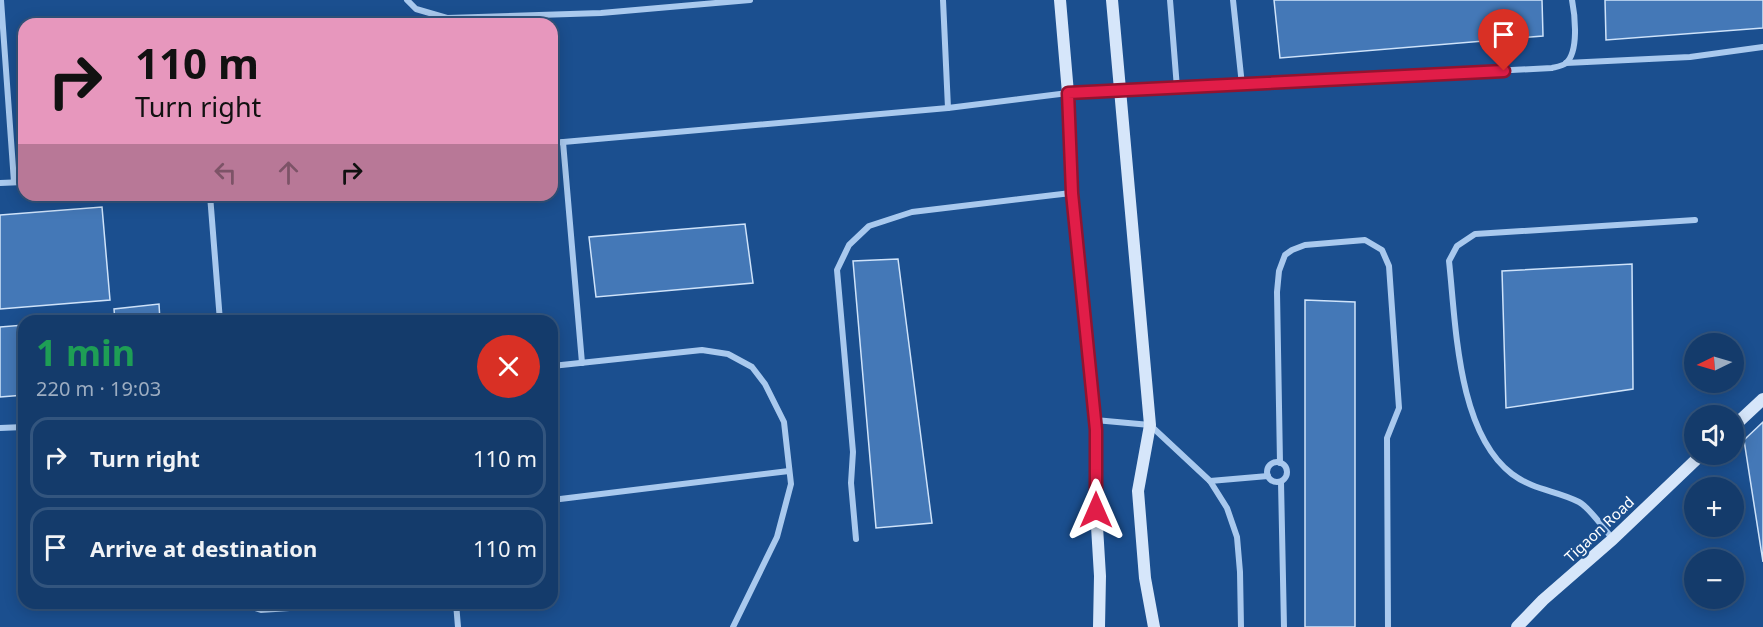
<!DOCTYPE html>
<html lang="en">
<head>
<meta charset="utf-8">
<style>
	:root { --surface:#143b6b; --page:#1d4271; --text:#f1f3f6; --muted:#9dadc1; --line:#33557e }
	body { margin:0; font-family:"Noto Sans",sans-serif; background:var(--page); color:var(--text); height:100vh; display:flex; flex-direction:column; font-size:22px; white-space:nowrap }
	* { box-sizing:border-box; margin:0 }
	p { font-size:20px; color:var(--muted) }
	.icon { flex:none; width:33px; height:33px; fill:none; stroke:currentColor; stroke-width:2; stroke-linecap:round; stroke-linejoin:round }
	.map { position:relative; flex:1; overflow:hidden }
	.sheet { position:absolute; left:18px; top:315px; width:540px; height:294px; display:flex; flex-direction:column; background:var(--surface); border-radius:18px; box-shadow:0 3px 15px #0003,0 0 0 2px var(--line) }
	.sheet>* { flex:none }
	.banner { position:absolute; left:18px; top:18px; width:540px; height:183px; border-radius:18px; box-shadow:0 3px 15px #0003,0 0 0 2px var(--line); background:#e797bd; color:#111; overflow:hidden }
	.needle { width:39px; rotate:265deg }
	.fabs { position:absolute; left:1684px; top:333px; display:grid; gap:12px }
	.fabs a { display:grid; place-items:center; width:60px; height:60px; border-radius:50%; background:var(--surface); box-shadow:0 3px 15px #0003,0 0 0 2px var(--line); font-size:30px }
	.pin { position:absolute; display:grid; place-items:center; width:51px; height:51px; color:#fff; margin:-62px -26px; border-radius:50% 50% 50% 0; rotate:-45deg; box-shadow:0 0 6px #0007 }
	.pin .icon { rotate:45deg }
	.me { position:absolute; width:66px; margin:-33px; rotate:0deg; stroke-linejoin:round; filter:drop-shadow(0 0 4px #0008) }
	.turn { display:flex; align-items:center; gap:21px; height:126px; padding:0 18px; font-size:27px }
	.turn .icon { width:78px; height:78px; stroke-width:2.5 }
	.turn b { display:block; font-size:42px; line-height:51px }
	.lanes { display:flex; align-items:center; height:57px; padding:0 18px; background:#0003; justify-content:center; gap:30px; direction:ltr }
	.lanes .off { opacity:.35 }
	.round { display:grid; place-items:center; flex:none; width:63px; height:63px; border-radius:32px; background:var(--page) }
	.overview { display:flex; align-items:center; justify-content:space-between; height:102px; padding:0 18px }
	h1 { font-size:36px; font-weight:700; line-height:45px; color:#1e9e55 }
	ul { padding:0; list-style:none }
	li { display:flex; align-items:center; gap:18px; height:81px; margin:0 12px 9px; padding:0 6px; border:3px solid var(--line); border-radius:18px }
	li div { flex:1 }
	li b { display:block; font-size:22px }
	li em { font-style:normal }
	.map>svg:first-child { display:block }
	.building { fill:#4478b7; stroke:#cfe3fa; stroke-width:1.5 }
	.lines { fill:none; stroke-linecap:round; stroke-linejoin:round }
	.street { stroke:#a9c9ee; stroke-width:6 }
	.secondary { stroke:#d6e6fa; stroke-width:12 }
	.route-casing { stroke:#92132f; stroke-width:15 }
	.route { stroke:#e11d48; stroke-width:10 }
	.labels { text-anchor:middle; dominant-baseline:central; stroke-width:5; stroke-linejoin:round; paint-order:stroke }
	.street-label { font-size:15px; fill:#fff; stroke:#1b4f8f }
</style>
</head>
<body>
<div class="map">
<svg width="1763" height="627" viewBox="0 0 1763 627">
	<rect width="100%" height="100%" fill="#1b4f8f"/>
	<g class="building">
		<polygon points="1274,0 1542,0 1543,36 1280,58"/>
		<polygon points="1605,0 1763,0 1763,28 1606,40"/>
		<polygon points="102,207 110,300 0,309 0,215"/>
		<polygon points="745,224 753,283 596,297 589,237"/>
		<polygon points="898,259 932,523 876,528 853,261"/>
		<polygon points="1632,264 1633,389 1506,408 1502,271"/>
		<polygon points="1305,300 1355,302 1355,627 1305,627"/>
		<polygon points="159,304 160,321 115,321 114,309"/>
		<polygon points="24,325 24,395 0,397 0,327"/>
		<polygon points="1763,422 1763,562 1744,440"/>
	</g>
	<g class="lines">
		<g class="street">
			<polyline points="1,0 14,182"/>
			<polyline points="407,0 416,9 447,18 601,13 750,0"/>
			<polyline points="943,0 948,108"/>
			<polyline points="1170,0 1177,88"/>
			<polyline points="1233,0 1242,85"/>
			<polyline points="1566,63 1690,57 1763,47"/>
			<polyline points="563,142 582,363"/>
			<path d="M 552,143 L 948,108 L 1068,93 L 1552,68 C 1556,67 1563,66 1566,63 C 1579,52 1575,15 1572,0"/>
			<polyline points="0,183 24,182"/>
			<polyline points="210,195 220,321"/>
			<polyline points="552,366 702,350 728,354 752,367 765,384 784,422 791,484 777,537 733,627"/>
			<polyline points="1095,420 1150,425 1210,481 1227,508 1237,537 1240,572 1241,627"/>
			<polyline points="0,428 24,427"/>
			<circle cx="1277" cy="472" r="10"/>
			<polyline points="1280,463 1277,292 1279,271 1285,255 1292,250 1305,245 1365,240 1382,250 1389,266 1399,408 1387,438 1388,627"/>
			<polyline points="1210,481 1268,476"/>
			<polyline points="1281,482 1284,627"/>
			<polyline points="552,500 789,471"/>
			<polyline points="856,539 851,483 853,452 837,270 849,245 869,226 912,212 1071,193"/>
			<path d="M 1613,539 C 1604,529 1589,507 1579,502 C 1556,490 1535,491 1512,474 C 1457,432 1456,324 1449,261 L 1457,246 L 1475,234 L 1695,220"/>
			<polyline points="249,603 250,606 261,610 360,603"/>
			<polyline points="456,603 458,627"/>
		</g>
		<g class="secondary">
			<polyline points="1060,0 1068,93 1072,193 1096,430 1096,510 1100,576 1099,627"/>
			<polyline points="1112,0 1150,425 1138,491 1145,578 1154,627"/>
			<polyline points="1734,426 1763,399"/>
			<polyline points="1517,627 1543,600 1613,539 1702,454"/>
		</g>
	</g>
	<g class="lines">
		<defs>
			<polyline id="route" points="1096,510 1096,430 1072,193 1068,93 1504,71"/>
		</defs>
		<use href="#route" class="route-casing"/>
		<use href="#route" class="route"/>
	</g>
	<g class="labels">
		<g class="street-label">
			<text transform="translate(1599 529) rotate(-43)">Tigaon Road</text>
		</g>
	</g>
</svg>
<div class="fabs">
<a><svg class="needle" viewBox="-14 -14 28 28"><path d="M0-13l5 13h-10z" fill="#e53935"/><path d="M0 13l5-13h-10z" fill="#9dadc1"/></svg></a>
<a><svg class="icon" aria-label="sound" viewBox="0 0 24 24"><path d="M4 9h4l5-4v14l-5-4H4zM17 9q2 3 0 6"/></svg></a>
<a>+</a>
<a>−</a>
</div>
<div class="pin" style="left:1504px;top:71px;background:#d93025"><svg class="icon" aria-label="arrive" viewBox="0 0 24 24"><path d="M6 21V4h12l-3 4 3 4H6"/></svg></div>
<svg class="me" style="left:1096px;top:510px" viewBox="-20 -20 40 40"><path d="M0-17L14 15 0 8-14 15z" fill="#e11d48" stroke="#fff" stroke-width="4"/></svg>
<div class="banner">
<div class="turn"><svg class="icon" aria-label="right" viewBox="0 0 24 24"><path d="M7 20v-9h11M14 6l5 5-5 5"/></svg><div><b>110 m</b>Turn right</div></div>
<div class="lanes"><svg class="icon off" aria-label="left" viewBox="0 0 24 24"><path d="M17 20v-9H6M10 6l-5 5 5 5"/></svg><svg class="icon off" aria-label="ahead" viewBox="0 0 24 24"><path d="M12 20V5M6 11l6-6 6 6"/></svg><svg class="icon" aria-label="right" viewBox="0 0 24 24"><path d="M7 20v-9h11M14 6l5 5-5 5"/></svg></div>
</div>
<section class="sheet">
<div class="overview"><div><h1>1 min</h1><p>220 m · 19:03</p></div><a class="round" style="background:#d93025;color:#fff"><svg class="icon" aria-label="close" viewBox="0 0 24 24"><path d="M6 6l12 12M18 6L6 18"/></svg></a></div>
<ul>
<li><svg class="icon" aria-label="right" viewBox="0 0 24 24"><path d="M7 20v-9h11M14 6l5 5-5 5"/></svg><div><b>Turn right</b></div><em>110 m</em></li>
<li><svg class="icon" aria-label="arrive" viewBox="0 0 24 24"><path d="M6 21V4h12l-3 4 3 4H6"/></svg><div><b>Arrive at destination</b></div><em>110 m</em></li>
</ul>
</section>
</div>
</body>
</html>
